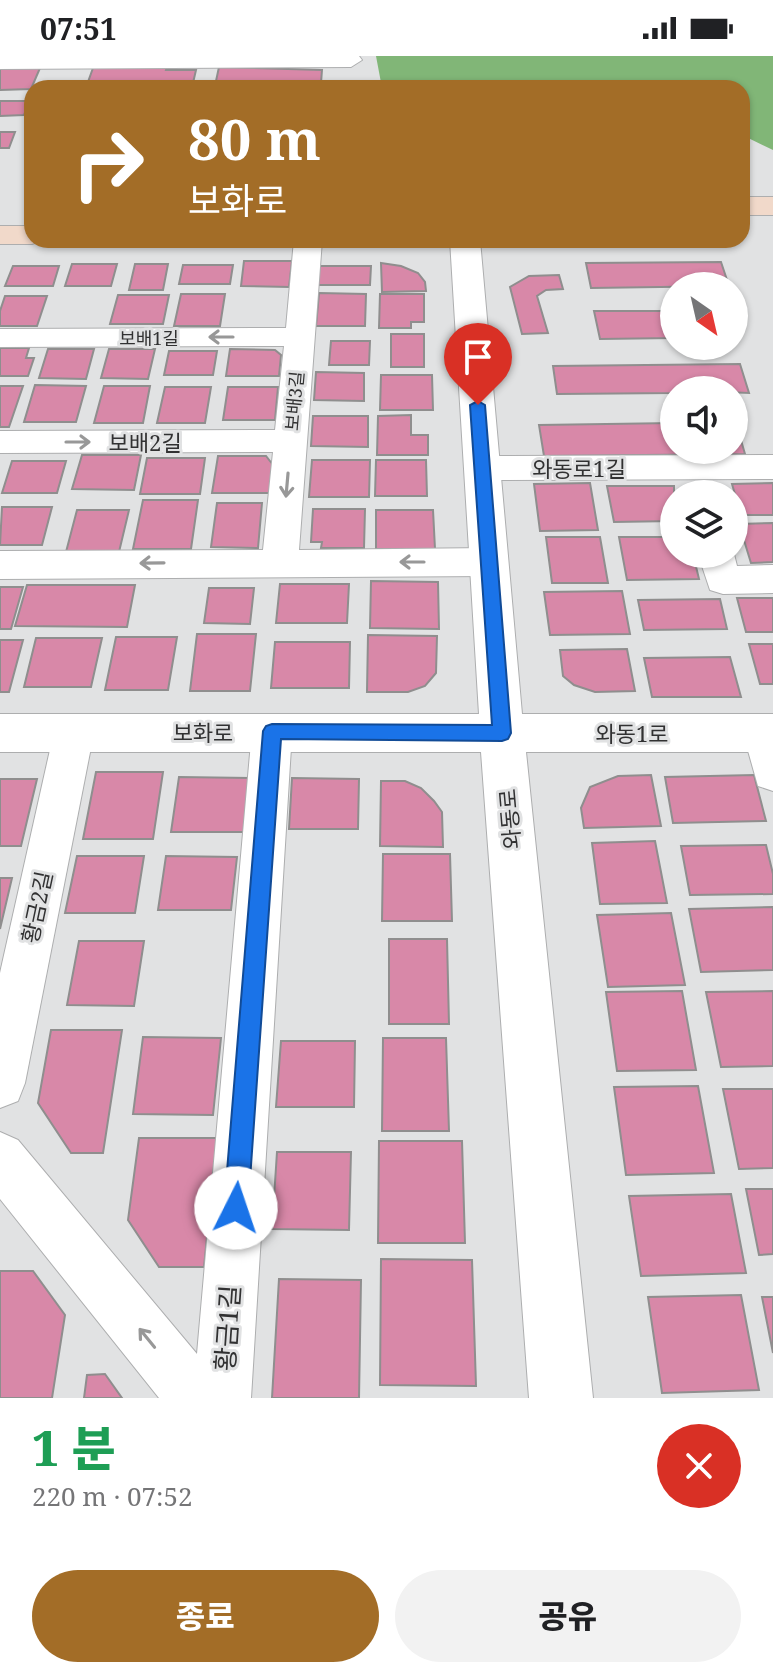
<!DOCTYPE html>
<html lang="ko">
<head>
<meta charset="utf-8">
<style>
	:root { --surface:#fff; --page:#f2f2f2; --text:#202124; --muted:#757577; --accent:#a36d27 }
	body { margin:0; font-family:"Noto Serif","Noto Sans KR",serif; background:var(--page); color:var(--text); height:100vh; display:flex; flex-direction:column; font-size:30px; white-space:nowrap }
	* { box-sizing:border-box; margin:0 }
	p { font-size:26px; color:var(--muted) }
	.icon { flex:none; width:44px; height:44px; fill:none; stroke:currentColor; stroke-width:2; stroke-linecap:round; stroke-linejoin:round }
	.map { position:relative; height:1342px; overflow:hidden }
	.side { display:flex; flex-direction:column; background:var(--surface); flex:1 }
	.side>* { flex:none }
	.hud { position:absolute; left:24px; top:24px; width:726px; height:168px; border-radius:24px; box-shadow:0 2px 6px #0004; background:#a36d27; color:#fff; overflow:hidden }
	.needle { width:52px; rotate:146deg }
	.fabs { position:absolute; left:660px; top:216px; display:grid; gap:16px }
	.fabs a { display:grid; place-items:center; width:88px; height:88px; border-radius:50%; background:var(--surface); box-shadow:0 2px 6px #0004; font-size:40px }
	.pin { position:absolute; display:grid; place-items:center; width:68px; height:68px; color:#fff; margin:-82px -34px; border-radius:50% 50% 50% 0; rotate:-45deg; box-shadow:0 0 8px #0007 }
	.pin .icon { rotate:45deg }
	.me { position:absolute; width:88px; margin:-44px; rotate:4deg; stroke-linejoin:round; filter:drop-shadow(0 0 6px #0008) }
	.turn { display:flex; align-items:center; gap:28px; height:168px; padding:0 32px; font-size:36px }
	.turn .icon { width:104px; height:104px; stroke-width:2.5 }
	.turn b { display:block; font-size:56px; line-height:68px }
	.round { display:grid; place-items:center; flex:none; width:84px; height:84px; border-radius:42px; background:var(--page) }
	.head { display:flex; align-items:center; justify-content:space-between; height:136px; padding:0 32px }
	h1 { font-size:48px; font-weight:800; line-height:60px; color:#1e9e55 }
	.primary-button { display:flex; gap:16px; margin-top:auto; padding:16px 32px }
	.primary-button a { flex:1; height:92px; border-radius:48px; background:var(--accent); color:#fff; font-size:32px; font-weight:800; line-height:92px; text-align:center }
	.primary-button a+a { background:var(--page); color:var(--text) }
	.status { display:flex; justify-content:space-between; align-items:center; height:56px; padding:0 40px; background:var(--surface); direction:ltr }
	.status svg { height:22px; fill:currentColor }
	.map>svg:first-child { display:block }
	.forest { fill:#81b677 }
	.building { fill:#d888a8; stroke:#8f8e8e; stroke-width:2 }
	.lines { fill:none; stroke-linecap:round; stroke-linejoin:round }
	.minor-casing { stroke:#adaeaf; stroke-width:2 }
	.tertiary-casing { stroke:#adaeaf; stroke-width:2 }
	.secondary-casing { stroke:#adaeaf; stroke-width:2 }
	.minor { fill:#fff; fill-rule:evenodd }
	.tertiary { fill:#fff; fill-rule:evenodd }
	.secondary { fill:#f1d9ca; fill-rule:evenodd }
	.oneway { stroke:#989898 }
	.route { fill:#1a73e8; stroke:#114b97; stroke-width:2 }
	.labels { text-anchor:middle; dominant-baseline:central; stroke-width:6; stroke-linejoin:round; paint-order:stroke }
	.far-street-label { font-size:18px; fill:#313132; stroke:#e1e2e3 }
	.street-label { font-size:22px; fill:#313132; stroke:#e1e2e3 }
	.near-street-label { font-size:26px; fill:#313132; stroke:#e1e2e3 }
</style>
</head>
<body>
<div class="status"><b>07:51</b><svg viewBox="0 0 49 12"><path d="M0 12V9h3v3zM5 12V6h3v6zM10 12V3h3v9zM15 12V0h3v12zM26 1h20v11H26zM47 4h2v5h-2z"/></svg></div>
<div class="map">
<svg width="773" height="1342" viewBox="0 0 773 1342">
	<rect width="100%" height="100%" fill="#e1e2e3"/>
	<polygon class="forest" points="376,0 773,0 773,94 742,79 742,32 382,32"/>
	<g class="building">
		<polygon points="0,8 40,12 31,33 0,34"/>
		<polygon points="167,11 166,14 196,14 193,27 88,26 93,12"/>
		<polygon points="219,11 322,14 321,27 216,25"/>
		<polygon points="0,45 30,45 24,59 0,60"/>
		<polygon points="0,76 15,76 9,92 0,92"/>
		<polygon points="244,205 292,205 289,231 241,230"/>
		<polygon points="721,206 729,230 591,232 586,207"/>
		<polygon points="381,207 401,210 418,217 425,226 426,235 382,236"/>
		<polygon points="72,208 117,208 111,230 65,230"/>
		<polygon points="135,208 168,208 163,234 129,234"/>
		<polygon points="183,209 233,209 230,228 179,228"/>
		<polygon points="13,210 59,210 53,230 5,230"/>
		<polygon points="318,210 371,210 370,229 317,229"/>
		<polygon points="559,219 563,233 546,234 537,240 548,277 522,278 510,231 529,220"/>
		<polygon points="319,237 366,238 365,270 316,270"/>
		<polygon points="181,238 225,238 220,270 174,270"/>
		<polygon points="380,238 424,238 424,266 411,266 411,272 379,272"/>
		<polygon points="118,239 169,239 163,268 110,268"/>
		<polygon points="5,240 47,240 37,270 0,270 0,255"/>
		<polygon points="594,255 674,255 674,282 600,283"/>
		<rect x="391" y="278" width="33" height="33"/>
		<polygon points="331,285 370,285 369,309 329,309"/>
		<polygon points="0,292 29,292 26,302 34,302 28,320 0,320"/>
		<polygon points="48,293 94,293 86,323 39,322"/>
		<polygon points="109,293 155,293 148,323 101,322"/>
		<polygon points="230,293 275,294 281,299 279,320 226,320"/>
		<polygon points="169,295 217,295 213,319 164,319"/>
		<polygon points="740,308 749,337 674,334 674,337 557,338 553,310"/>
		<polygon points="316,316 364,317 364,345 314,344"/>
		<polygon points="381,319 432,319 433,354 380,354"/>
		<polygon points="35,329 86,330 76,366 24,366"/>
		<polygon points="0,330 23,330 9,371 0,371"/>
		<polygon points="104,330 150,330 143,367 94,367"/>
		<polygon points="165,331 211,331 205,367 157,367"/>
		<polygon points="228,331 278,331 275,364 223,364"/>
		<polygon points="411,359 411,379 428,379 428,399 377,399 378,360"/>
		<polygon points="313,360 368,360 368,391 311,390"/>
		<polygon points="674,367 674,394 734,394 736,367 745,398 544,400 539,369"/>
		<polygon points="82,399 141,399 134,434 72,433"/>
		<polygon points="218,400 266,400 273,409 270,437 212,437"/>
		<polygon points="147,402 205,402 200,438 140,438"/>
		<polygon points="312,404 370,404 369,441 309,441"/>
		<polygon points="376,404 426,404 427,440 375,440"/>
		<polygon points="12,405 66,405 57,437 2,437"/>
		<polygon points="590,427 598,474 540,475 534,428"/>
		<polygon points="773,427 773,459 741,459 732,428"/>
		<polygon points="607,430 674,430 674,465 614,466"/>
		<polygon points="143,444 198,444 191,493 133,493"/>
		<polygon points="217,447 262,447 258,492 211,491"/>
		<polygon points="2,451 52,451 42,489 0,489"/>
		<polygon points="313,453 365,453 364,492 321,492 322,486 311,486"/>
		<polygon points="77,454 129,454 119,496 66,496"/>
		<polygon points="376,454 433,454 435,493 376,493"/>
		<polygon points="773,467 773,506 751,507 739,468"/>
		<polygon points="546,481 600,481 608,527 552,527"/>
		<polygon points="619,481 674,481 674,498 693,498 699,523 627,524"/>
		<polygon points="371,525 438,526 439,573 370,572"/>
		<polygon points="280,528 349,528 347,567 276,567"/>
		<polygon points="27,529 135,529 127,571 15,570"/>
		<polygon points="0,531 23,531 11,573 0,573"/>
		<polygon points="209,532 254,532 250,568 204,567"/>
		<polygon points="622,535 630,578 550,579 544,536"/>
		<polygon points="737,542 773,542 773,576 746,576"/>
		<polygon points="720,543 727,573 644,574 638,544"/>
		<polygon points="197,578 256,578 250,635 190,635"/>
		<polygon points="368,579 437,580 436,617 425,630 408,636 367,636"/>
		<polygon points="116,581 177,581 168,634 105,634"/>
		<polygon points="36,582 102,582 91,631 24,631"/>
		<polygon points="0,584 23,584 9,636 0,636"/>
		<polygon points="275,586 350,586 349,632 271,632"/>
		<polygon points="749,588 773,588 773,628 760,628"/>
		<polygon points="627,593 635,635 595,636 574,629 563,620 560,594"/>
		<polygon points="730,601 741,641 652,641 644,602"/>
		<polygon points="96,716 163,716 153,783 83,783"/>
		<polygon points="651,719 661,770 584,772 581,752 590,731 618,720"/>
		<polygon points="754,719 766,765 673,767 665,721"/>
		<polygon points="179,721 250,722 244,776 171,776"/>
		<polygon points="292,722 359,723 358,773 289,773"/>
		<polygon points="0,723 37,723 21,790 0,790"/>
		<polygon points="381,725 405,725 421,732 434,745 442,756 443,791 380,790"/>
		<polygon points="655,785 667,847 600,848 592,787"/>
		<polygon points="766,789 773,818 773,838 690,839 681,790"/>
		<polygon points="383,798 450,798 452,865 382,865"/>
		<polygon points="77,800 144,800 135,857 65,857"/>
		<polygon points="166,800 237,801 231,854 158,854"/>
		<polygon points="0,822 12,822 0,873"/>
		<polygon points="773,851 773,914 701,916 689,853"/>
		<polygon points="671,857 685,929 608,931 597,859"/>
		<polygon points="389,883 447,883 449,968 389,968"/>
		<polygon points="79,885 144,885 134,950 67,949"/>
		<polygon points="682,935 696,1014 617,1015 606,936"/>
		<polygon points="773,935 773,1010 721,1011 706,936"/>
		<polygon points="51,974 122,974 103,1097 71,1097 38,1047"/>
		<polygon points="143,981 221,982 213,1059 133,1058"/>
		<polygon points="383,982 446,982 449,1075 382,1075"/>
		<polygon points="281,985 355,985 354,1051 276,1051"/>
		<polygon points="698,1030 714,1117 626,1119 614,1031"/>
		<polygon points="723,1033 773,1033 773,1112 739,1113"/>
		<polygon points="139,1082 217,1082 204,1211 159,1211 128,1164"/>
		<polygon points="379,1085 462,1085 465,1187 378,1187"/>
		<polygon points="277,1096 351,1096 349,1174 272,1173"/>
		<polygon points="746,1133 773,1133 773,1198 759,1199"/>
		<polygon points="731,1138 746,1217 641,1220 629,1140"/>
		<polygon points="381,1203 472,1204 476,1330 380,1329"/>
		<polygon points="0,1215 33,1215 65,1259 52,1342 0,1342"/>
		<polygon points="279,1223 361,1224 359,1342 272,1342"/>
		<polygon points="741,1239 759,1334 662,1337 648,1241"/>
		<polygon points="762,1241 773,1241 773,1297"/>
		<polygon points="105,1318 122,1342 84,1342 87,1319"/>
	</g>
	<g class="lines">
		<defs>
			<g id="minor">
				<polygon points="0,0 359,0 362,4 351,11 0,13"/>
				<polygon points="294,184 322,184 299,494 490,492 503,496 508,506 503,516 490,520 0,523 0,495 263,494 273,396 0,397 0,375 275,374 284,290 0,291 0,273 286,272"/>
				<polygon points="773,399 773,423 482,424 470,420 465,412 470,404 482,400"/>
				<polygon points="698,498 734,498 737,510 773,509 773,537 723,538 710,534"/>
				<polygon points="272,658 286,663 292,675 251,1342 159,1342 0,1143 0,1076 18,1084 197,1298 252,675 258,663"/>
				<polygon points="74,659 88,664 94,676 25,1027 18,1045 0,1052 0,917 54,676 60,664"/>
				<polygon points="763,660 773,663 773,735 758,730 743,677 749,665"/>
			</g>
			<polygon id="tertiary" points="450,184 480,184 522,658 773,658 773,696 526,696 593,1342 529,1342 481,696 0,696 0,658 479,658"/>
			<g id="secondary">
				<rect x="742" y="141" width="31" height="18"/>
				<polygon points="0,170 32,170 32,184 43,184 32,188 0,188"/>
			</g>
		</defs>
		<use href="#minor" class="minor-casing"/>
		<use href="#tertiary" class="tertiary-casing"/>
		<use href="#secondary" class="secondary-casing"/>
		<use href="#minor" class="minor"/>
		<use href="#tertiary" class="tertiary"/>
		<use href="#secondary" class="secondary"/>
	</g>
	<defs><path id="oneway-shaft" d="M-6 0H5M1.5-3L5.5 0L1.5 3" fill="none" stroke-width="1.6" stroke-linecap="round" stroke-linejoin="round" transform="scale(2)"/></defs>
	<g class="oneway">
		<use href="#oneway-shaft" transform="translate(221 281) rotate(180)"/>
		<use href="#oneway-shaft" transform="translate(78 386)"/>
		<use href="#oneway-shaft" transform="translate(287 429) rotate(95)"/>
		<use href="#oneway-shaft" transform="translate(412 506) rotate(-180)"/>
		<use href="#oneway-shaft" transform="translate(152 507) rotate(179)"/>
		<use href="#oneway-shaft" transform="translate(147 1282) rotate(-129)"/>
	</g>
	<polygon class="route" points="478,345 485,349 511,677 508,683 502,685 281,683 248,1152 245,1160 236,1164 228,1160 224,1152 263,675 266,670 272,668 492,669 470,349"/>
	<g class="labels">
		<g class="far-street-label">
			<text x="149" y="282">보배1길</text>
			<text transform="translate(294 345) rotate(-85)">보배3길</text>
		</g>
		<g class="street-label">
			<text x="145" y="386">보배2길</text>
			<text x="579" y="412">와동로1길</text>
			<text x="203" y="676">보화로</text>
			<text x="632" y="677">와동1로</text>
			<text transform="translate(509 763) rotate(-95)">와동로</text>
			<text transform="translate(36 851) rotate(-78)">황금2길</text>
		</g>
		<g class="near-street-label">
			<text transform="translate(227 1272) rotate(-86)">황금1길</text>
		</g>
	</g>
</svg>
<div class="fabs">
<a><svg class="needle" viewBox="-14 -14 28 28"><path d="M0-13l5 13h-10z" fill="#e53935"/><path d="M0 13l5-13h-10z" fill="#757577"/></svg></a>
<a><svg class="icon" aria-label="sound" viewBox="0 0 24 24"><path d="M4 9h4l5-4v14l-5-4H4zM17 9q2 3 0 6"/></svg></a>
<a><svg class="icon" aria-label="layers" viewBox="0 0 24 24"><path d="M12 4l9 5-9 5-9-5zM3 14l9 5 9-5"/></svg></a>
</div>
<div class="pin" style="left:478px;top:349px;background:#d93025"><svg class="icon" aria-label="arrive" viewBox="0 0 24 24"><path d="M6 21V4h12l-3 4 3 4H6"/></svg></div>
<svg class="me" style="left:236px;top:1152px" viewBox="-20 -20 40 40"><circle r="19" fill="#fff"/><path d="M0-13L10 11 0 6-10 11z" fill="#1a73e8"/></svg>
<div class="hud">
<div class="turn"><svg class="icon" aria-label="right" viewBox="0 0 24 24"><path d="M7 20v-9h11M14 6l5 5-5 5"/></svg><div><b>80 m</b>보화로</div></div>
</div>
</div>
<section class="side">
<div class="head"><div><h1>1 분</h1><p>220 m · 07:52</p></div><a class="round" style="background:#d93025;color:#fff"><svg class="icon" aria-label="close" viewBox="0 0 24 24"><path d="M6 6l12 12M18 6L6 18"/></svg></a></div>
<div class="primary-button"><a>종료</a><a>공유</a></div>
</section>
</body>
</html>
